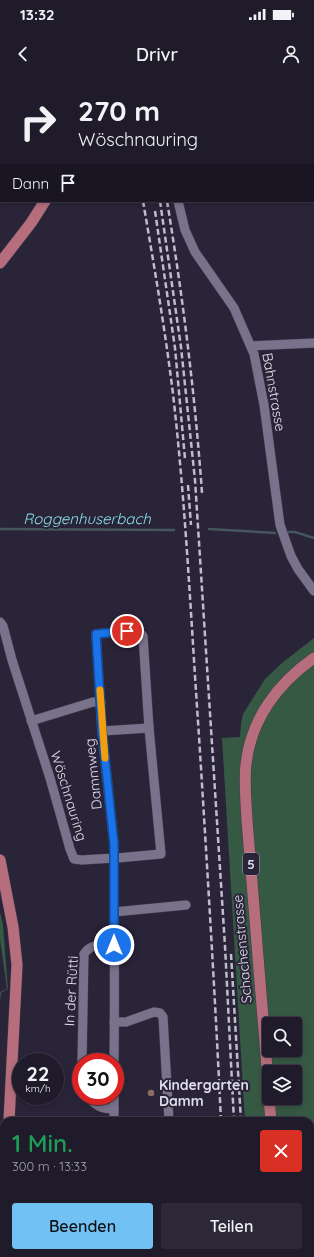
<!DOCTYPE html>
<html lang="de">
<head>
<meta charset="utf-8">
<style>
	:root { --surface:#201b2b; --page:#2d2837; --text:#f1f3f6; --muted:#a2a1a9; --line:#3d3947; --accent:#71c1f5 }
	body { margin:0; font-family:Quicksand,sans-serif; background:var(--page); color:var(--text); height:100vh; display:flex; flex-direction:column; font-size:15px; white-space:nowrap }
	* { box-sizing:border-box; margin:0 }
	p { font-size:13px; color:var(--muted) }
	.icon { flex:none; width:22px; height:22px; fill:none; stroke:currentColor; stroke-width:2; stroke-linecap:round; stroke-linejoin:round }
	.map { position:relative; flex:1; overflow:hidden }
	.drawer { position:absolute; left:0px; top:1037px; width:314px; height:140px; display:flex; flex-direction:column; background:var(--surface); border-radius:12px 12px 0 0; box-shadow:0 2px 6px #0003,0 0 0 1px var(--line) }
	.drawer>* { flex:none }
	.hud { position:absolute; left:0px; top:0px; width:314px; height:122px; box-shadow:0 2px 6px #0003,0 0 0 1px var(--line); background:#201b2b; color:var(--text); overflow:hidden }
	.controls { position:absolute; left:262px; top:937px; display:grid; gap:8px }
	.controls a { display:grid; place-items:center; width:40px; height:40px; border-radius:4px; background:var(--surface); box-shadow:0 2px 6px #0003,0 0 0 1px var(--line); font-size:20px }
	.speed { position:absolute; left:12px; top:973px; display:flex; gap:8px; font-size:20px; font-weight:700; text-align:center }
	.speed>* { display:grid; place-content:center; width:52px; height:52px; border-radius:50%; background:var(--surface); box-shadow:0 2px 6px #0003,0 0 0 1px var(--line); line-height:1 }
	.speed small { font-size:10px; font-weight:400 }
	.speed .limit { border:6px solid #d22; background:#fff; color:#111 }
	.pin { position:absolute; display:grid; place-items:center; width:34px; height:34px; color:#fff; margin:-17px; border:2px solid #fff; border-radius:50%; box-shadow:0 1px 4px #0007 }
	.me { position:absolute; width:44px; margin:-22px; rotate:0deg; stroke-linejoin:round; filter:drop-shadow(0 0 3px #0008) }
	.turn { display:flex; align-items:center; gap:14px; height:84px; padding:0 12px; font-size:18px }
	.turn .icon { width:52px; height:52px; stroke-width:2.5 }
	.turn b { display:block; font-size:28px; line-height:34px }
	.then { display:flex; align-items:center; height:38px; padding:0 12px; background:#0003; gap:8px; font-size:15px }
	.round { display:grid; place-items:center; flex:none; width:42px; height:42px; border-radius:4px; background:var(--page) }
	.head { display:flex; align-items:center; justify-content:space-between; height:68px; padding:0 12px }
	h1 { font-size:24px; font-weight:600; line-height:30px; color:#1e9e55 }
	.cta { display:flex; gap:8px; margin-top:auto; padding:8px 12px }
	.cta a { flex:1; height:46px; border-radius:4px; background:var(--accent); color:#111; font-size:16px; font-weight:600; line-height:46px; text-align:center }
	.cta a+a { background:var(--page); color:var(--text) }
	.status { display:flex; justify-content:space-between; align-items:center; height:28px; padding:0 20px; background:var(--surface); direction:ltr }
	.status svg { height:11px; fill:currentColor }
	header { display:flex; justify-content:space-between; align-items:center; height:52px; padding:0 12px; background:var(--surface); font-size:18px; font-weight:600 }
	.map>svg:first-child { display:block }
	.green { fill:#365944 }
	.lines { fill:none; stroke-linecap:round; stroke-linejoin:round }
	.stream { stroke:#45575c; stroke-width:2.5 }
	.minor-casing { stroke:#443e50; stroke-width:10 }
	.major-casing { stroke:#443e50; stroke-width:12 }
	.minor { stroke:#79728b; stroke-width:9 }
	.major { stroke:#b66e7c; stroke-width:11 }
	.rail { stroke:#c0bccb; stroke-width:2.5; stroke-dasharray:6 3; stroke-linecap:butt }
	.route-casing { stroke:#114b97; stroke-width:10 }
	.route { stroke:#1a73e8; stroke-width:7 }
	.slow { stroke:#f59e0b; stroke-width:7 }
	.education-dot { fill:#8d6e63; stroke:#2a2439; stroke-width:1.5 }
	.labels { text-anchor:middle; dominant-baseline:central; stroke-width:4; stroke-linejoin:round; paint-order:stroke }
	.shield { fill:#2a2439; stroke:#a9a6b6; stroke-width:1 }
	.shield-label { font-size:13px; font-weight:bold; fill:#e0ddeb }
	.street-label { font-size:14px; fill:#e0ddeb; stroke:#2a2439 }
	.poi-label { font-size:14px; font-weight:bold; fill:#e0ddeb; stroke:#2a2439; text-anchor:start }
	.water-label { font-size:15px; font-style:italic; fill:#89dfe5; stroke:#2a2439 }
</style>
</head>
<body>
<div class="status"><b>13:32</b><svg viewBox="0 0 49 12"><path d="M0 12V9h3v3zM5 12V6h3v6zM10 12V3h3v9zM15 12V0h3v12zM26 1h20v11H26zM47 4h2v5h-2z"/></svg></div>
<header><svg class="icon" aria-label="back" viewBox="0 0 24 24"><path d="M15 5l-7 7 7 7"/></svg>Drivr<svg class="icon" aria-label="person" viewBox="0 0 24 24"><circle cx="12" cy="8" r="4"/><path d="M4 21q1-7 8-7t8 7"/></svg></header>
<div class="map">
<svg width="314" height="1177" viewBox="0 0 314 1177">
	<rect width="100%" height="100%" fill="#2a2439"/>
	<g class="green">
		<path d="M 314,558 L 314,572 C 277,598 256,625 244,669 L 267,1041 L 245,1041 L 222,658 L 240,657 L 241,643 L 243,634 L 265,599 L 282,583 Z"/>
		<polygon points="314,582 314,1177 288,1177 288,1173 310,1173 310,1041 276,1041 275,1018 295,1018 295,992 273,992 271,970 295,970 295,944 269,944 269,946 250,716 250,683 259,649 264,639 290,601"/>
		<polygon points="0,832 3,845 8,909 1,913 0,922 0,912 7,909 0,859"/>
	</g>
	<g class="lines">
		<g class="stream">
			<polyline points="0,449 174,450"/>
			<polyline points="209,449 275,453"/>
			<polyline points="288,452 295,452 314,458"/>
		</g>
		<defs>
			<g id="minor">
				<polyline points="155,0 155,1"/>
				<polyline points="313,59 314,59"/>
				<polyline points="0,108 1,105"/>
				<polyline points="178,121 185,150 195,172 234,228 254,274 264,325 280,445 291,476 298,489 314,511"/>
				<polyline points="251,266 314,263"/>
				<path d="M 0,542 L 3,546 L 12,580 L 50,698 L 70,769 L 74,779 L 82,780 L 114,778 L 117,778 L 161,774 L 149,648 L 143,556 L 137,550 L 96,554 L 102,651 L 114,764 C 114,837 115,909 114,982"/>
				<polyline points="31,641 93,622 101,622"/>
				<polyline points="102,651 149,648"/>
				<polyline points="114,832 186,825"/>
				<polyline points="114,942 126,942 154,932 160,933 163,937 169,1041"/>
				<path d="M 82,982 L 84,874 C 91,863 102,865 114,865"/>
				<path d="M 88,1016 C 95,1026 102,1029 114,1029"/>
				<polyline points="114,1016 114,1041"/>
				<polyline points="142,1173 144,1177"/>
				<polyline points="178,1173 179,1177"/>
			</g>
			<g id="major">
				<polyline points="60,1 60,0"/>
				<polyline points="69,1 69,0"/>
				<polyline points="0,183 31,143 45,121"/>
				<polyline points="0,780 13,847 17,885 9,1041"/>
				<path d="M 269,1013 L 247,740 C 246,721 244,702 246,684 C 251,639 278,603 314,578"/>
				<polyline points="269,1018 271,1041"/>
				<polyline points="25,1173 26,1177"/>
				<polyline points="283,1173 284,1177"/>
			</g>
		</defs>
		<use href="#minor" class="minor-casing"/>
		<use href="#major" class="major-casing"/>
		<use href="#minor" class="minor"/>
		<use href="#major" class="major"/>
		<g class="rail">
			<polyline points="137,0 138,1"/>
			<polyline points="145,0 145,1"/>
			<path d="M 143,121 C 154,185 165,249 173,314 C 186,427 191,542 199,656 C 207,784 215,913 221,1041"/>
			<polyline points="160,121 181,267 195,400 225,866 234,1041"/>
			<path d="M 167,121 C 183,218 195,315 202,413"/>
			<polyline points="155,131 175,268 185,379"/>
			<polyline points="188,405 191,445"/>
			<polyline points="231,874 241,1041"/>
			<polyline points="232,1173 232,1177"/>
			<polyline points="239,1173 239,1177"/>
			<polyline points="246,1173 247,1177"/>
		</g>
	</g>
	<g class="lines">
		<defs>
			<polyline id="route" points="114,865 114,764 102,651 96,554 127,551"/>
		</defs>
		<use href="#route" class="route-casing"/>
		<use href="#route" class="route"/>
		<polyline class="slow" points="100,610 105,678"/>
	</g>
	<circle class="education-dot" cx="151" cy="1013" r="4"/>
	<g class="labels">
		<rect class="shield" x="243" y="773" width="16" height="22" rx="3"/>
		<g class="shield-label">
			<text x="251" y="784">5</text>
		</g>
		<g class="street-label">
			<text transform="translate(274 312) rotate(80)">Bahnstrasse</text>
			<text transform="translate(93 694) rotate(-96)">Dammweg</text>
			<text transform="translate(69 716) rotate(73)">Wöschnauring</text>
			<text transform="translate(242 869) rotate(-95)">Schachenstrasse</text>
			<text transform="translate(71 911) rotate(-87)">In der Rütti</text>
		</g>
		<g class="poi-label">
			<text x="159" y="1005">Kindergarten<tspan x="159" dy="16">Damm</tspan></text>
		</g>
		<g class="water-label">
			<text x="87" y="438">Roggenhuserbach</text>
		</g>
	</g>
</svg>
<div class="controls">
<a><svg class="icon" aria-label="search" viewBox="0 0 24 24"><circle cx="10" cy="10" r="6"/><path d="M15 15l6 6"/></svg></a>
<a><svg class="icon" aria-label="layers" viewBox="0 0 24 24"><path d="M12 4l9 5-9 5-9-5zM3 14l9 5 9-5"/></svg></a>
</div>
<div class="speed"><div>22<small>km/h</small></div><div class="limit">30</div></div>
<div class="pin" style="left:127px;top:551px;background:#d93025"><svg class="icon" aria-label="arrive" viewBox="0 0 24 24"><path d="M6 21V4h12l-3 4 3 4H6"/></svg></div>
<svg class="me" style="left:114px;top:865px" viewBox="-20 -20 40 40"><circle r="17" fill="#1a73e8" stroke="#fff" stroke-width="3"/><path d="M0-11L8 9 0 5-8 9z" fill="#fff"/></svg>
<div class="hud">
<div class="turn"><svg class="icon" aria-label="right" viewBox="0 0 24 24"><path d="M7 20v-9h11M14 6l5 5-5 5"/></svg><div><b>270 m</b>Wöschnauring</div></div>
<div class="then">Dann<svg class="icon" aria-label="arrive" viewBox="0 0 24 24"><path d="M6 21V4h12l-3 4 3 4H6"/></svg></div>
</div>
<section class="drawer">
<div class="head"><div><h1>1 Min.</h1><p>300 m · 13:33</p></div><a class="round" style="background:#d93025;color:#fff"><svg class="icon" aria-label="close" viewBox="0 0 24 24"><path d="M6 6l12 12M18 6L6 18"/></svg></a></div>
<div class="cta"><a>Beenden</a><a>Teilen</a></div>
</section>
</div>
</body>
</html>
